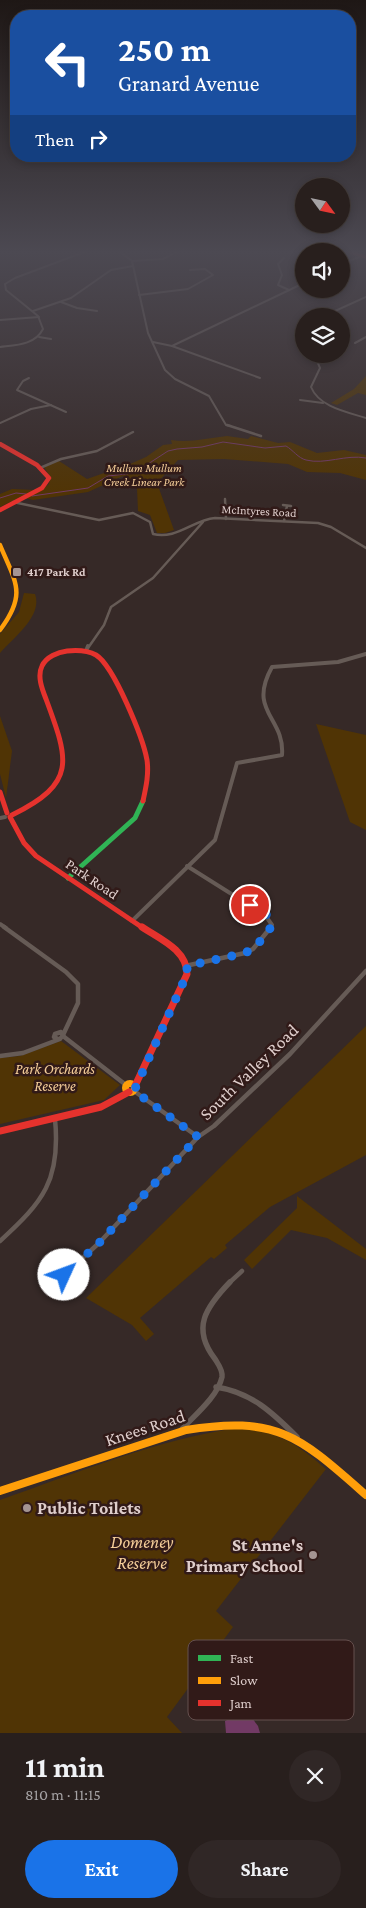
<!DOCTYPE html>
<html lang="en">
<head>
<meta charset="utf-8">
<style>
	:root { --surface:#281f1d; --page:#302726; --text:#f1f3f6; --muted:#a5a2a4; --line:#443d3b; --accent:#1a73e8 }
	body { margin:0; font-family:"Crimson Pro",serif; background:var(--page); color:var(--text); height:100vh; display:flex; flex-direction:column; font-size:19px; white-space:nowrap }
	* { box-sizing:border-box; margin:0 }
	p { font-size:16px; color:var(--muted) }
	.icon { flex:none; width:28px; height:28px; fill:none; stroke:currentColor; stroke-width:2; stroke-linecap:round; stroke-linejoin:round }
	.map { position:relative; height:1733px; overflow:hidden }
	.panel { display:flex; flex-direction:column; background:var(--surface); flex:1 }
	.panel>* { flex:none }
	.guide { position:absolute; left:10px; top:10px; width:346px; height:152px; border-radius:20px; box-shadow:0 2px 8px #0003,0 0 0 1px var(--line); background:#1a4fa0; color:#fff; overflow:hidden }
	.needle { width:32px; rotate:123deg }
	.buttons { position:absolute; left:295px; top:178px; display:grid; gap:10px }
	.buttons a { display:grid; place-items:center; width:55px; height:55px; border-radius:50%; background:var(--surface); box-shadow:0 2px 8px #0003,0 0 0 1px var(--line); font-size:25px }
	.pin { position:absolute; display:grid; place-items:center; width:42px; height:42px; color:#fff; margin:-21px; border:2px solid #fff; border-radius:50%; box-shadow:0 1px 5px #0007 }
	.me { position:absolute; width:55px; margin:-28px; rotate:47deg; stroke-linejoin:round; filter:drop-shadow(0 0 4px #0008) }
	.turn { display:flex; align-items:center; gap:18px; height:105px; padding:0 25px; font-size:22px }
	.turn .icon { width:65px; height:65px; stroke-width:2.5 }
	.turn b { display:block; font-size:35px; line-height:42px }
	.then { display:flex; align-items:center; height:48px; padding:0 25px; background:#0003; gap:10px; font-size:19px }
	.round { display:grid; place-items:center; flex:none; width:52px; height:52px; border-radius:26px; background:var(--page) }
	.headline { display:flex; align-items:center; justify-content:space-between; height:85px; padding:0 25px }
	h1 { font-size:30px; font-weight:700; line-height:38px }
	.button { display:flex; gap:10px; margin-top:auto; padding:10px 25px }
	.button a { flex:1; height:58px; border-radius:30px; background:var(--accent); color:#fff; font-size:20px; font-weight:700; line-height:58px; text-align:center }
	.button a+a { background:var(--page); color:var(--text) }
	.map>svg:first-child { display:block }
	.green { fill:#503405 }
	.water { fill:#723a65 }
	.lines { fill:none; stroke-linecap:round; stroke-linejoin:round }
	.stream { stroke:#723a65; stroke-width:1 }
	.street-far4 { stroke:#665b56; stroke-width:2 }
	.street-far3 { stroke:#665b56; stroke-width:2.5 }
	.street-far2 { stroke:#665b56; stroke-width:4 }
	.street-far1 { stroke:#665b56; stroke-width:4.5 }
	.street { stroke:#665b56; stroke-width:5.5 }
	.fast { stroke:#30b455; stroke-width:5 }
	.slow-far2 { stroke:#ff9f0a; stroke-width:4.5 }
	.slow-far1 { stroke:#ff9f0a; stroke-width:7 }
	.slow { stroke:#ff9f0a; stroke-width:8 }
	.jam-far3 { stroke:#e5322d; stroke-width:3 }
	.jam-far2 { stroke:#e5322d; stroke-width:4.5 }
	.jam-far1 { stroke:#e5322d; stroke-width:5 }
	.jam { stroke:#e5322d; stroke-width:7 }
	.route { stroke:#1a73e8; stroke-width:9; stroke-dasharray:0 16.2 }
	.poi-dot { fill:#a49492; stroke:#311a18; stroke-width:2 }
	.labels { text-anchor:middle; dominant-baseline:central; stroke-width:5; stroke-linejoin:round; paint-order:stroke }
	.far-park-label { font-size:12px; font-style:italic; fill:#f5ce99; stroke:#311a18 }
	.far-street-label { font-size:12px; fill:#dfcecc; stroke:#311a18 }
	.far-poi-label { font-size:12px; font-weight:bold; fill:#dfcecc; stroke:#311a18; text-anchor:start }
	.street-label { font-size:15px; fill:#dfcecc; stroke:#311a18 }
	.park-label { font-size:15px; font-style:italic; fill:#f5ce99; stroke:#311a18 }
	.near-street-label { font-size:18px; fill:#dfcecc; stroke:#311a18 }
	.near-poi-label { font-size:18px; font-weight:bold; fill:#dfcecc; stroke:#311a18; text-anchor:start }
	.near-park-label { font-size:18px; font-style:italic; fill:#f5ce99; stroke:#311a18 }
	.key { fill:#311a18; stroke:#65504e; stroke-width:1 }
	.key-label { font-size:14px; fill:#dfcecc }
</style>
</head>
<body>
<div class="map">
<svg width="366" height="1733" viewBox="0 0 366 1733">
	<rect width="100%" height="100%" fill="#362927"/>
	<g class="green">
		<polygon points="366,376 366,395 358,393 337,405 331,403 354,389"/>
		<path d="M 227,436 L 248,439 L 251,436 L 278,443 L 290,442 L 317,453 L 344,450 L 366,455 L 366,480 L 340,473 L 307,472 L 288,464 L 224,459 L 178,460 L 157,483 L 174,530 L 165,533 L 157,533 L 150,515 L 138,511 L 137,488 L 123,476 L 88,492 L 33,500 L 25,498 L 48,485 L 51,478 L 44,467 L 59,461 L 87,479 L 130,464 L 146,457 L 163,445 L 172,444 L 171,440 C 190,443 208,438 227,436 Z"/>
		<polygon points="12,489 35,490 0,507 0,494"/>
		<path d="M 24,593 L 35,594 C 43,616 14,637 0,653 L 0,634 L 19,612 Z"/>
		<polygon points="0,716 12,751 6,798 0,774"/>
		<polygon points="316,724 366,735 366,830 350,822"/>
		<polygon points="366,1026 366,1155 270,1207 225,1245 227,1248 214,1259 211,1257 140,1318 154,1334 146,1341 132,1325 86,1298"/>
		<polygon points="61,1041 120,1085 104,1100 0,1124 0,1058 20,1056"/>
		<polygon points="297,1196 366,1249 366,1260 327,1238 291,1230 252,1269 244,1260 297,1208"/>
		<path d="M 237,1428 C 279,1432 295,1442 326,1469 L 216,1611 L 233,1627 L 167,1717 L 182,1733 L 0,1733 L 0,1500 C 77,1473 155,1440 237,1428 Z"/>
	</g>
	<polygon class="water" points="240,1714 249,1714 258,1726 260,1733 226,1733 225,1721"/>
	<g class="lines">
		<g class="stream">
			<path d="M 32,496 L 88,488 L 108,476 L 134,473 L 168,451 L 177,449 L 202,447 L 223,442 L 265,448 L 286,446 C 293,450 298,458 306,460 C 325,465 346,454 366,458"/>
			<polyline points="0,498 16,493 26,494"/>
		</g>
		<g class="street-far4">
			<polyline points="119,251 132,261 148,333 165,370 175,379 209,396 226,425 231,426"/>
			<polyline points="284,258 278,264 282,275 278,285 289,290"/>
			<polyline points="132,261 163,259 178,251"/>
			<polyline points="341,264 362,256"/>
			<polyline points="139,295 188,289 213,275 205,269 190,270"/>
			<polyline points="61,302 77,308 97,311"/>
			<polyline points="33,311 71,298 111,270 133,266"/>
			<polyline points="324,316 366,297"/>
			<polyline points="0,320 39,317"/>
			<polyline points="39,337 51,339"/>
			<polyline points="153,342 172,346 260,378"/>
			<polyline points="355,343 366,337"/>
			<polyline points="172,346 304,283"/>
			<path d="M 0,347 C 16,345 35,345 43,329 L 38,316 L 6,290 L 5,284 L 15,278 L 87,251"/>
			<path d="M 314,354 L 320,368 L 311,387 C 319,407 347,412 366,418"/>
			<polyline points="29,378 23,381 17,390 66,412"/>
			<polyline points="300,400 323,403"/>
			<polyline points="0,423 31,409 51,405"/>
		</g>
		<g class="street-far3">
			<polyline points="227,425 261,436"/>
			<polyline points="40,468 61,459 97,451 133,432"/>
			<polyline points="225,499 226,519"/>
			<path d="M 13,502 L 99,520 L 133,513 L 150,522 L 153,534 C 176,540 193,520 215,518 L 318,523 L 331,527 L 366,548"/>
			<polyline points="283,505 291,506"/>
			<polyline points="284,521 287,506"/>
			<polyline points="88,648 104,625 111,607 153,578 203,522"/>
		</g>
		<g class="street-far2">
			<polyline points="86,651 88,646"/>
			<polyline points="0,818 5,817"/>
			<polyline points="187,866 265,915 272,925 270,928"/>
			<path d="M 132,921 L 215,840 L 237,763 L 282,755 C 285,717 247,712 272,667 L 338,662 L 366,654"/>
			<polyline points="0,924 6,928"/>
		</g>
		<g class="street-far1">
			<polyline points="4,927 66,972 78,984 78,1003 63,1035"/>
			<polyline points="185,966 245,953 253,949 271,927"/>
			<polyline points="63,1036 126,1085"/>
			<polyline points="0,1056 23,1053 60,1039 63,1035 61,1032 55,1034 54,1037 58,1039"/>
			<polyline points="134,1091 198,1137"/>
			<path d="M 0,1241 C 43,1202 61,1180 55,1119"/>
			<polyline points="64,1275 99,1243 198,1137 214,1126 290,1054 366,971"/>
			<polyline points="229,1283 242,1271"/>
		</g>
		<g class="street">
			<path d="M 216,1387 C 251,1392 273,1413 297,1437"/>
			<path d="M 182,1429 C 195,1415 218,1396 222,1377 C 223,1370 218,1364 215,1359 C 191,1328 206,1307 230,1282"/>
		</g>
		<polyline class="fast" points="68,878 135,818 143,801"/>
		<path class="slow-far2" d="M 0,545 C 16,583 27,594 0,630"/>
		<circle class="slow-far1" cx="130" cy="1088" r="4.5"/>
		<path class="slow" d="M 0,1491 L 186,1430 C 278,1415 300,1437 366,1495"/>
		<polyline class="jam-far3" points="347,251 366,257"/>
		<polyline class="jam-far2" points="0,444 37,465 49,478 42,488 0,510"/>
		<g class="jam-far1">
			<polyline points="0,792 7,813"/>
			<path d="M 12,815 C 77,783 69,761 46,699 C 42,689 37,676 42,666 C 46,657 58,652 67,651 C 77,650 87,650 96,655 C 114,666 143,738 147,760 C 149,774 146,787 143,801"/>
			<polyline points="10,817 24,843 36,856 143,928"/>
		</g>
		<g class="jam">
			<path d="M 135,1086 L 187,974 C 187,950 160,939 142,927"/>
			<polyline points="0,1131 101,1107 129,1092"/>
		</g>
	</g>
	<linearGradient id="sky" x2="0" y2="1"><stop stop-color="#1e1715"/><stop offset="0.51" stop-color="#4c4952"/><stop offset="1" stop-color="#4c4952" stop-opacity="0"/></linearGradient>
	<rect width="366" height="494" fill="url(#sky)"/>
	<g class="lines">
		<path class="route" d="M 64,1275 L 99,1243 L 198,1137 L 134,1091 L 187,974 L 187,966 L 245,953 C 256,947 266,936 272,925 L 266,914 L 250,905"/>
	</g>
	<g class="poi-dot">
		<rect x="12" y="567" width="10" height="10" rx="2.5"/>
		<circle cx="27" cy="1508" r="5"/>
		<circle cx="313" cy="1555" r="5"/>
	</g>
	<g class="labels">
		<g class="far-park-label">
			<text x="144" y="468">Mullum Mullum<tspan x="144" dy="14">Creek Linear Park</tspan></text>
		</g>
		<g class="far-street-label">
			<text transform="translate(259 511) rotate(3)">McIntyres Road</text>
		</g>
		<g class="far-poi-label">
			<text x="27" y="572">417 Park Rd</text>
		</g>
		<g class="street-label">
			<text transform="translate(92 879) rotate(34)">Park Road</text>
		</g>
		<g class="park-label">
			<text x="55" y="1069">Park Orchards<tspan x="55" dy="17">Reserve</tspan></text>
		</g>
		<g class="near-street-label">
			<text transform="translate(249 1072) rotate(-44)">South Valley Road</text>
			<text transform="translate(145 1428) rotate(-18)">Knees Road</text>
		</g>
		<g class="near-poi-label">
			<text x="37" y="1508">Public Toilets</text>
			<text x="303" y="1545" text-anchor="end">St Anne's<tspan x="303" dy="21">Primary School</tspan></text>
		</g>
		<g class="near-park-label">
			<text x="142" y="1542">Domeney<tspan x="142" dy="21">Reserve</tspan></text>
		</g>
	</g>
	<rect x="188" y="1640" width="166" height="80" rx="8" class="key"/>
	<rect x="198" y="1655" width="23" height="6" fill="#30b455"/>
	<rect x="198" y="1677" width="23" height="7" fill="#ff9f0a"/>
	<rect x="198" y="1700" width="23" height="6" fill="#e5322d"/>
	<g class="key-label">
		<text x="230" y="1663">Fast</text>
		<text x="230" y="1685">Slow</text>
		<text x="230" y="1708">Jam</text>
	</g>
</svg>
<div class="buttons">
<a><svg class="needle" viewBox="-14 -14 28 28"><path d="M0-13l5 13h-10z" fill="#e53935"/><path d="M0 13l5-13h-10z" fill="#a5a2a4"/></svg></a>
<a><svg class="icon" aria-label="sound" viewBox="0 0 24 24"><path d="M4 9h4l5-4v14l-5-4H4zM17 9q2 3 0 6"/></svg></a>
<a><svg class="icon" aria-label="layers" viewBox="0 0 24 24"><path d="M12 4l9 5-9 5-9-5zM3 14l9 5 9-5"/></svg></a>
</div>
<div class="pin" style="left:250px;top:905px;background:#d93025"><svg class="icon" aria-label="arrive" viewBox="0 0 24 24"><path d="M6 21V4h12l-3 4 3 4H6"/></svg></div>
<svg class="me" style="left:64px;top:1275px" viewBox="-20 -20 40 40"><circle r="19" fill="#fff"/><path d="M0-13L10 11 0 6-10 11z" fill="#1a73e8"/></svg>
<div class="guide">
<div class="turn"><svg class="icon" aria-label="left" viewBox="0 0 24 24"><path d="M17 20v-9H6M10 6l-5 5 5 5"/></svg><div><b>250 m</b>Granard Avenue</div></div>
<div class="then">Then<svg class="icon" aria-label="right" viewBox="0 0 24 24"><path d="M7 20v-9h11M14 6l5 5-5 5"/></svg></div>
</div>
</div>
<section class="panel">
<div class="headline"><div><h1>11 min</h1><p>810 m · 11:15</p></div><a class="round"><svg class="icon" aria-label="close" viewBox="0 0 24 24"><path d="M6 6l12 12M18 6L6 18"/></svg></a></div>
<div class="button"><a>Exit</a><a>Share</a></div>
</section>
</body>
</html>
